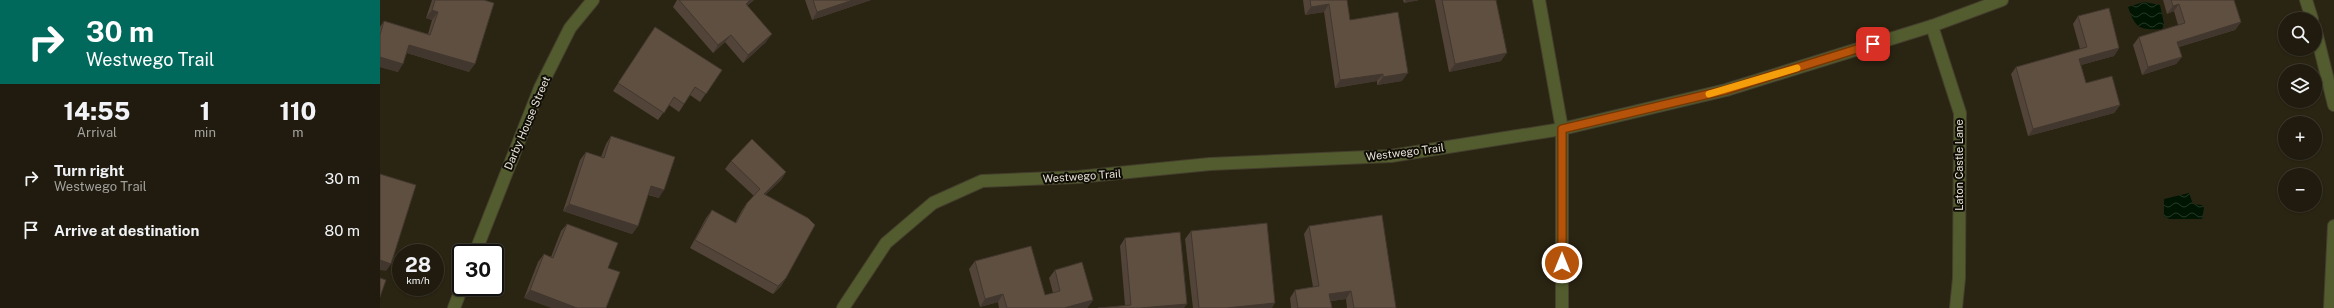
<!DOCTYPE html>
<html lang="en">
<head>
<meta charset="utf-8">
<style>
	:root { --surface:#201b0e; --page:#282417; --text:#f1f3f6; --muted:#a2a19e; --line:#3d392e }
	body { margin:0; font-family:"Public Sans",sans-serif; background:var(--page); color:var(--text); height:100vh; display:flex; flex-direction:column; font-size:15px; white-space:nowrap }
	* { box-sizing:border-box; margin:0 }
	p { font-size:13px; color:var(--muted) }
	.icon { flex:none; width:22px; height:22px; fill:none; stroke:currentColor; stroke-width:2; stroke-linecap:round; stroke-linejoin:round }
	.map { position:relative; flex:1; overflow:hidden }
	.panel { display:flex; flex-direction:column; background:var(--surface); width:380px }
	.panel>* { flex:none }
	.top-card { background:#00695c; color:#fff; overflow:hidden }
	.buttons { position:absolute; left:1898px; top:12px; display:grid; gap:8px }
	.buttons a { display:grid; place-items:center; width:44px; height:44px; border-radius:50%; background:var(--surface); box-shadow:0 1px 3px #0004,0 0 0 1px var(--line); font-size:20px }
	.speed { position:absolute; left:12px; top:244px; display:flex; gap:8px; font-size:20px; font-weight:700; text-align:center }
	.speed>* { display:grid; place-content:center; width:52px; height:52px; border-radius:50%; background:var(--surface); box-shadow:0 1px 3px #0004,0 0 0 1px var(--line); line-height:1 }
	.speed small { font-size:10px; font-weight:400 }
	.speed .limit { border:2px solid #111; border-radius:6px; background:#fff; color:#111 }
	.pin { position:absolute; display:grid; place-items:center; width:34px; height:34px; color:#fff; margin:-17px; border-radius:8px; box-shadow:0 2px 6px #0006 }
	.me { position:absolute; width:44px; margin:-22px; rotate:0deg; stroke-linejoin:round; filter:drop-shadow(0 0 3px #0008) }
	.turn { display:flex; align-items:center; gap:14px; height:84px; padding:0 20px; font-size:18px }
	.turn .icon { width:52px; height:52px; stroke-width:2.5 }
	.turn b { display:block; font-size:28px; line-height:34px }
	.eta { display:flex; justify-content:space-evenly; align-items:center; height:68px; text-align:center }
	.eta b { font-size:24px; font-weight:800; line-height:28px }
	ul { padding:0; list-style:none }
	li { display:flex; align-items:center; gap:12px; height:52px; padding:0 20px }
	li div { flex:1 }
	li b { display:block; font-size:15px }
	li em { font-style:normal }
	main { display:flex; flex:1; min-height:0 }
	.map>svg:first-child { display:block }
	.water { fill:url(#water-waves) }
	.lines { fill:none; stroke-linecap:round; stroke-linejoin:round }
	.minor-casing { stroke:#453f2e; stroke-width:14 }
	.minor { stroke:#535c2e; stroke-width:12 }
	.wall { fill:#524438 }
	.shaded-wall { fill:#42372e }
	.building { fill:#5f4f41; stroke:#42372e }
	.route-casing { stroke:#753606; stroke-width:10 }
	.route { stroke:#b45309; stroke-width:7 }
	.slow { stroke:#f59e0b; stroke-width:7 }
	.labels { text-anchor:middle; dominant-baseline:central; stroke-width:4; stroke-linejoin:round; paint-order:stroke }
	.street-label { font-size:11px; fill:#e8e4d9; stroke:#100d06 }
</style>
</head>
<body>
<main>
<section class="panel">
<div class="top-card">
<div class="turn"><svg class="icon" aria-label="right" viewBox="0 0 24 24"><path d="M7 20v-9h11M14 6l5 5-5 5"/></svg><div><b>30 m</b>Westwego Trail</div></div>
</div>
<div class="eta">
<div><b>14:55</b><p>Arrival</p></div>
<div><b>1</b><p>min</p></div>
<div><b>110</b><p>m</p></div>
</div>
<ul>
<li><svg class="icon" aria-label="right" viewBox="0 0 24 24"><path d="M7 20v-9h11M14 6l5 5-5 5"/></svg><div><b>Turn right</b><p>Westwego Trail</p></div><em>30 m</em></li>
<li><svg class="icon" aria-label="arrive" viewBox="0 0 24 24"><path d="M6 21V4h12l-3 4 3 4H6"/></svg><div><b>Arrive at destination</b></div><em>80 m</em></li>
</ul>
</section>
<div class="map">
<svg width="1954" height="308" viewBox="0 0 1954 308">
	<defs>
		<pattern id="water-waves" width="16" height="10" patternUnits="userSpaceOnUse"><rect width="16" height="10" fill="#001602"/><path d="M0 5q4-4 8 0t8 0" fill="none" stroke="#253826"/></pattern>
	</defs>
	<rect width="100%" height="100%" fill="#2a2412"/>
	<g class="water">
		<path d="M 1764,2 L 1780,5 L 1784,24 L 1782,29 C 1759,30 1756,29 1748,7 Z"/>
		<polygon points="1809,193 1813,204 1822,205 1824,208 1822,219 1789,219 1784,216 1784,199"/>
	</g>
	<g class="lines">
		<defs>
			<g id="minor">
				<polyline points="1159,0 1182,129 1182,308"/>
				<polyline points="1926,0 1932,19"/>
				<polyline points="1552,26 1580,113 1579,278 1576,308"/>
				<polyline points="1935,28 1954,105"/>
				<polyline points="95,253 160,88 190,28 213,0"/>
				<polyline points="74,308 82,287"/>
				<polyline points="463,308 506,243 553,203 602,181 698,177 830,164 1011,156 1182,129 1346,90 1552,26 1622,0"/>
				<polyline points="1950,308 1954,226"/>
			</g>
		</defs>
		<use href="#minor" class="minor-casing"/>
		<use href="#minor" class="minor"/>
	</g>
	<g class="wall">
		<polygon points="52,0 104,0 89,72 27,53 18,72 0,67 0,27 4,21 48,34 52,20 46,18"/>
		<polygon points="297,0 374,0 367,6 386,42 363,63 345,42 333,53 293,7"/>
		<polygon points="425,0 491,0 432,20"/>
		<polygon points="923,0 967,0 970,20 1022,81 997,85 997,81 955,88 944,12 925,15"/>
		<polygon points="1023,0 1039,0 1024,3"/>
		<polygon points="1055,0 1116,0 1121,61 1069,72"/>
		<polygon points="1783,0 1854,0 1861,22 1855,30 1799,47 1802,57 1796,64 1762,75 1753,45 1759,37 1798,25 1794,11 1787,14"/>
		<polygon points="1698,16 1739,48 1734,56 1701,65 1706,83 1740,105 1734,113 1648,136 1631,74 1636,67 1700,49 1693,24"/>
		<polygon points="270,34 342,70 320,102 310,95 299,112 289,105 278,120 233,91"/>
		<polygon points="231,136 279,198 268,195 258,226 252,234 183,211 200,160 206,152 221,157 226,144"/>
		<polygon points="351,161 406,172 401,180 386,194 406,278 401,286 393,294 310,248 326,218 332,210 355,223 362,210 367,203 374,196 345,169"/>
		<polygon points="187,224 238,243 144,298 158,262 164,254 171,257 181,231"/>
		<polygon points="929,226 1016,308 967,308 966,299 951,301 952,308 911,308 910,298 915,290 933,287 924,234"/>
		<polygon points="811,231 892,308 813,308 805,239"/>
		<polygon points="745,238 804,308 745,305 740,246"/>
		<polygon points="595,261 665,295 673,293 669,278 675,270 713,300 707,308 619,308 618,302 600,307 589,269"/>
	</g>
	<g class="shaded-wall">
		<polygon points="370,0 374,0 360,12 366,4"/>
		<polygon points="473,0 491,0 432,20 437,12"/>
		<polygon points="1026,0 1039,0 1024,3"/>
		<polygon points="949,4 944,12 925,15 931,7"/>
		<polygon points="1799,4 1794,11 1787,14 1793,6"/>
		<polygon points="52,10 58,12 52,20 46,18"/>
		<polygon points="1861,22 1855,30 1792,49 1797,42"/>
		<polygon points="392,34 386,42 363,63 368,55"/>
		<polygon points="351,35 345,42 333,53 338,45"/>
		<polygon points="29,45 95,64 89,72 24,52"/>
		<polygon points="1739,48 1734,56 1694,67 1699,59"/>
		<polygon points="1127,53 1121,61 1069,72 1075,64"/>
		<polygon points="0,57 23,64 18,72 0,67"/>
		<polygon points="1802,57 1796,64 1762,75 1768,67"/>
		<polygon points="1028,73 1022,81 997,85 1003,77"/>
		<polygon points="1003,74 997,81 955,88 960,80"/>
		<polygon points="1740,105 1734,113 1648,136 1653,129"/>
		<polygon points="406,172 401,180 379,201 384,194"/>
		<polygon points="271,186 284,190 279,198 266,194"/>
		<polygon points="189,204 258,226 252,234 183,211"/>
		<polygon points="0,260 11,264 6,271 0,270"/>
		<polygon points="406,278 401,286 393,294 398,286"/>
		<polygon points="150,290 197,308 171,308 144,298"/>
		<polygon points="971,291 966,299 944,302 949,294"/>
		<polygon points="623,294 618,302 600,307 605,299"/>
		<polygon points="713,300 707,308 684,308"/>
		<polygon points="895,303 892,308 846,308"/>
		<polygon points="807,304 804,308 760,308"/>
	</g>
	<g class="building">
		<polygon points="55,0 104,0 114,3 95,64 29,45 23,64 0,57 0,35 4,21 50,35 58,12 52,10"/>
		<polygon points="299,0 370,0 366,4 392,34 368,55 351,35 338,45"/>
		<polygon points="433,0 473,0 437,12"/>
		<polygon points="930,0 967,0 970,20 1018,12 1028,73 1003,77 1003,74 960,80 949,4 931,7"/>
		<polygon points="1062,0 1116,0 1127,53 1075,64"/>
		<polygon points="1791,0 1854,0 1861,22 1797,42 1802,57 1768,67 1759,37 1805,23 1799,4 1793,6"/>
		<polygon points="1729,8 1739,48 1699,59 1706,83 1732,76 1740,105 1653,129 1636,67 1707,47 1698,16"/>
		<polygon points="275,27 342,70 326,94 315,87 304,104 294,97 284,113 238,83"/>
		<polygon points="231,136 295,157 284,190 271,186 258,226 189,204 206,152 224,158"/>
		<polygon points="372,139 406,172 384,194 428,218 435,225 406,278 398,286 315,240 332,210 356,223 367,203 380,189 351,161"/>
		<polygon points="0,174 36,185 11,264 0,260"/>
		<polygon points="1002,215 1016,308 974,308 971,291 949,294 952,308 918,308 915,290 939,286 929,226"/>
		<polygon points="887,223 895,303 846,308 819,308 811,231"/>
		<polygon points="187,224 238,243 228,268 240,272 226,308 197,308 150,290 164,254 173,258"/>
		<polygon points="800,232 807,304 760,308 718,308 751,305 745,238"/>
		<polygon points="651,246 665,295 680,291 675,270 702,262 713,300 684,308 627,308 623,294 605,299 595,261"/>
		<polygon points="0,278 6,280 0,297"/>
	</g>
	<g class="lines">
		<defs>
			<polyline id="route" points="1182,263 1182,129 1346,90 1493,44"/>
		</defs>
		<use href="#route" class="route-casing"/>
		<use href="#route" class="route"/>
		<polyline class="slow" points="1329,94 1417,68"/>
	</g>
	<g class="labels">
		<g class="street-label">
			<text transform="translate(147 123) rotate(-67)">Darby House Street</text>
			<text transform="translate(1025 152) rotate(-7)">Westwego Trail</text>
			<text transform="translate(1579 165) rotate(-90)">Laton Castle Lane</text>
			<text transform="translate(702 176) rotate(-4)">Westwego Trail</text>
		</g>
	</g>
</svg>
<div class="buttons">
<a><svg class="icon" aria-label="search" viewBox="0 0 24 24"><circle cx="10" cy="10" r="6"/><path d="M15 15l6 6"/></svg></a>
<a><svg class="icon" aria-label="layers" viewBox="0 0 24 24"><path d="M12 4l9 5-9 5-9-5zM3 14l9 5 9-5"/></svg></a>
<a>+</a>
<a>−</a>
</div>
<div class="speed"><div>28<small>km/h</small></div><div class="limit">30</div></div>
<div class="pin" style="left:1493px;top:44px;background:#d93025"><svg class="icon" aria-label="arrive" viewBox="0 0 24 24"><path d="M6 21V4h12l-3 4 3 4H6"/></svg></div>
<svg class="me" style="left:1182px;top:263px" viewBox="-20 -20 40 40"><circle r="17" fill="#b45309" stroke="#fff" stroke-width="3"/><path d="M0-11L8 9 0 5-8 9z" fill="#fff"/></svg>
</div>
</main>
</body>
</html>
